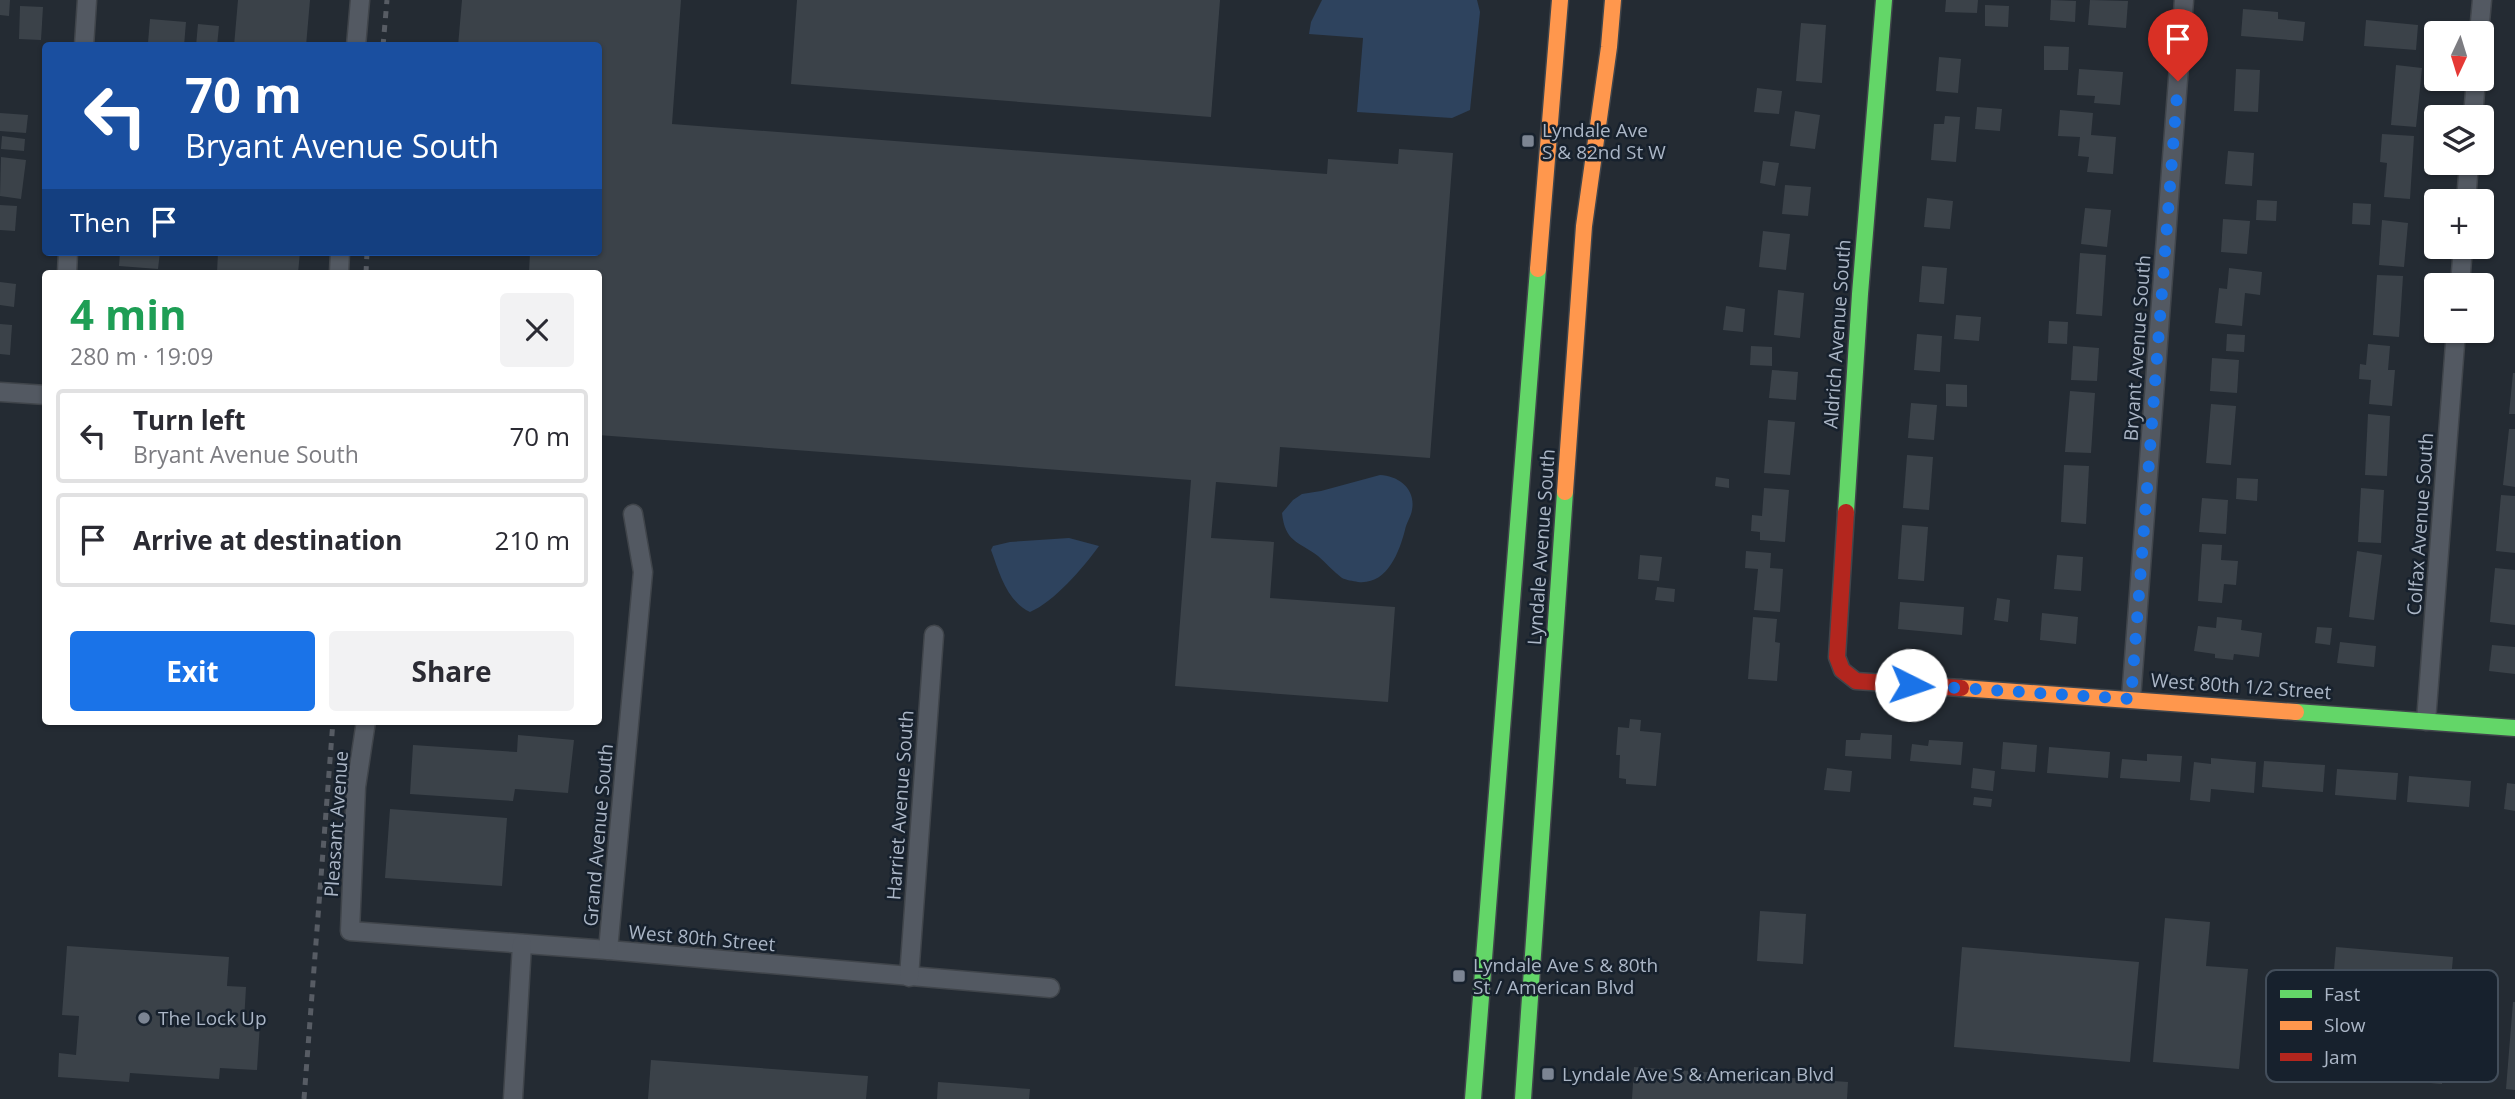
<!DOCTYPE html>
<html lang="en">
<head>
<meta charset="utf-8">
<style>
	:root { --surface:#fff; --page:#f2f2f3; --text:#2b2b33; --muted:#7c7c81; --line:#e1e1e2; --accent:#1a73e8 }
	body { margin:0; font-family:"Open Sans",sans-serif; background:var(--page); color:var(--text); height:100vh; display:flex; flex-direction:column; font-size:26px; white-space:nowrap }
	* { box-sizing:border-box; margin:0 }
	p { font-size:23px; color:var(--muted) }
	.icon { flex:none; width:38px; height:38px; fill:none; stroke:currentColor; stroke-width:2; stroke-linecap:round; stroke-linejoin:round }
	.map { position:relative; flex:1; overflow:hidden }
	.panel { position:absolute; left:42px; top:270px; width:560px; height:455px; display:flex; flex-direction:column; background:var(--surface); border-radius:7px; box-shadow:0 2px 5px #0004 }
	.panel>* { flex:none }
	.hud { position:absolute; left:42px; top:42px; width:560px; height:214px; border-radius:7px; box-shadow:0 2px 5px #0004; background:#1a4fa0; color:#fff; overflow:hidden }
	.needle { width:46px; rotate:184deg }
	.controls { position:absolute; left:2424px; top:21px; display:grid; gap:14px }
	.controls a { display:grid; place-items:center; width:70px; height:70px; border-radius:7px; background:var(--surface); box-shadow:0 2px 5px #0004; font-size:35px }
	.pin { position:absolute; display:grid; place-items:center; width:60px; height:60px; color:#fff; margin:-72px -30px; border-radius:50% 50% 50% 0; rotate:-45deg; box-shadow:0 0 7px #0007 }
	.pin .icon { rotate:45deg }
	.me { position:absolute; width:77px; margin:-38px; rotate:94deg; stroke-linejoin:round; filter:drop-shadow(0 0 5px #0008) }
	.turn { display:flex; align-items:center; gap:24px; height:147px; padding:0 28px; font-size:32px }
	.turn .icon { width:91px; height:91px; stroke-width:2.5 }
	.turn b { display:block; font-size:49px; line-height:60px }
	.then { display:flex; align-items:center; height:66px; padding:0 28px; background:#0003; gap:14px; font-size:26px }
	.round { display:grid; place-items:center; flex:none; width:74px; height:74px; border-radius:7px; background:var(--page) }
	.overview { display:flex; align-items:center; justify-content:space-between; height:119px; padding:0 28px }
	h1 { font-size:42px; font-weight:700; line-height:52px; color:#1e9e55 }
	.cta { display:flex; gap:14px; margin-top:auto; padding:14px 28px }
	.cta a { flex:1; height:80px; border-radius:7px; background:var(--accent); color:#fff; font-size:28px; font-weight:700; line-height:80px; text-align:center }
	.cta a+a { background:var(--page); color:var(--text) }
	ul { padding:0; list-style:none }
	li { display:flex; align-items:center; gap:21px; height:94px; margin:0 14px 10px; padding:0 14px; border:4px solid var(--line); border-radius:7px }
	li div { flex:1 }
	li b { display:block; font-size:26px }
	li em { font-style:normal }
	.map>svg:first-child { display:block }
	.water { fill:#2e435e }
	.building { fill:#3b4249 }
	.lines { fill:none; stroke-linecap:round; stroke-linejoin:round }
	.street-casing { stroke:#40454b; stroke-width:21 }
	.fast-casing { stroke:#40454b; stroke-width:19 }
	.slow-casing { stroke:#40454b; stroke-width:19 }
	.jam-casing { stroke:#40454b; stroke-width:19 }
	.street { stroke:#535962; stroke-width:18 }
	.fast { stroke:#63d668; stroke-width:16 }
	.slow { stroke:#ff974d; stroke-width:16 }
	.jam { stroke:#b3261e; stroke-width:16 }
	.rail { stroke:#575c64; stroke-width:5; stroke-dasharray:7 7; stroke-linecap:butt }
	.route { stroke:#1a73e8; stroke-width:12; stroke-dasharray:0 21.6 }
	.poi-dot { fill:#7c8593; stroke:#17212d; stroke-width:2.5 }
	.labels { text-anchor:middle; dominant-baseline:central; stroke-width:5; stroke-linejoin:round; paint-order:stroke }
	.poi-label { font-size:19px; fill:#abb6c6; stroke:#17212d; text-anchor:start }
	.street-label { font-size:19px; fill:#abb6c6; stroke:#17212d }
	.key { fill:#17212d; stroke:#434e5b; stroke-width:2 }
	.key-label { font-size:19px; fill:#abb6c6 }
</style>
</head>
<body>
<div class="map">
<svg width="2515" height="1099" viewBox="0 0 2515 1099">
	<rect width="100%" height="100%" fill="#242b33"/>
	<g class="water">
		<polygon points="1322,0 1477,0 1480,12 1470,110 1452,118 1357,112 1363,38 1309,34 1311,22"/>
		<path d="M 1380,475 C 1399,476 1416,489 1412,510 C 1411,517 1406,523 1405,530 C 1399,553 1387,585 1358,582 C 1353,581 1346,580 1342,578 C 1334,572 1326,563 1318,556 C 1298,541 1285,542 1282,513 L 1293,500 L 1302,494 L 1321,491 Z"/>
		<path d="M 1069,538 L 1099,546 C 1083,568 1054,602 1030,612 C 1006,600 1000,574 991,550 L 993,546 L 1010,542 Z"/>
	</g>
	<g class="building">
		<polygon points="0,0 10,0 9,16 0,15"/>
		<polygon points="238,0 310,0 306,46 234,46"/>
		<polygon points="462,0 681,0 672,124 1327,174 1328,159 1398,164 1399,149 1453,153 1430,458 1280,447 1277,487 1216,482 1211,538 1274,542 1270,598 1395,607 1388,702 1175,686 1191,480 598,435 598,273 529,273 530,252 598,252 598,46 458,46"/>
		<polygon points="797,0 1220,0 1211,117 791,84"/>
		<polygon points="1946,0 1978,0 1977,13 1945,12"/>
		<polygon points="2051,0 2076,1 2075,22 2050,20"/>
		<polygon points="2090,0 2128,1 2126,28 2088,25"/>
		<polygon points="1985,5 2009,6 2008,27 1985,26"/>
		<polygon points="20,6 43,7 41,40 19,39"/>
		<polygon points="2243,9 2278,12 2278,19 2305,22 2303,41 2241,36"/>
		<polygon points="150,19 186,22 184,46 148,43"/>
		<polygon points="2366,20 2418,25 2416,50 2364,46"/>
		<polygon points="1801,23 1826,25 1822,83 1796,81"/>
		<polygon points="198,24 219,26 217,46 196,46"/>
		<polygon points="2044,46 2069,47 2068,70 2044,70"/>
		<polygon points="1939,57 1961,59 1958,93 1936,91"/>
		<polygon points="2396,65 2422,68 2416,127 2391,125"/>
		<polygon points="2079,69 2123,72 2120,105 2094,103 2095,96 2077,95"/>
		<polygon points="2236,69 2260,70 2258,112 2234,111"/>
		<polygon points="1757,88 1782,91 1779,114 1754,112"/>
		<polygon points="1977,107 2002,109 2000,131 1975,129"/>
		<polygon points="2060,110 2093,113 2091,135 2116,137 2113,174 2087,172 2089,157 2078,156 2080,137 2058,136"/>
		<polygon points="1795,111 1820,115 1815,149 1790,146"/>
		<polygon points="0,113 28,115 26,133 0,131"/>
		<polygon points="1945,116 1960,117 1956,162 1931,160 1934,124 1944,124"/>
		<polygon points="2382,134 2414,136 2410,199 2384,197 2387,163 2380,162"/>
		<polygon points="2,136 25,139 24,151 1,149"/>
		<polygon points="2228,151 2254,153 2252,186 2225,184"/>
		<polygon points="1,157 26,160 21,199 0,196"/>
		<polygon points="1763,161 1779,163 1775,186 1760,183"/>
		<polygon points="1785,185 1811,187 1808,216 1782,214"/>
		<polygon points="1927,198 1953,201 1950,229 1924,227"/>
		<polygon points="2257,200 2277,201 2276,221 2256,220"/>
		<polygon points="2353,203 2371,204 2370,225 2352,224"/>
		<polygon points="0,205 17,206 15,231 0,230"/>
		<polygon points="2085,208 2111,210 2107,247 2081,244"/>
		<polygon points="2223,219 2250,221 2247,254 2221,252"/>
		<polygon points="2382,220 2408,223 2404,267 2379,265"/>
		<polygon points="1763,231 1790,234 1786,270 1759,267"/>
		<polygon points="120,252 160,252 158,269 119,266"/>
		<polygon points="218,252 300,252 298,273 217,273"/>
		<polygon points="2080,253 2106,255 2102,316 2076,314"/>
		<polygon points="1922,266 1947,268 1944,304 1919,302"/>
		<polygon points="2229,268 2262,272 2260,295 2245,293 2242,326 2215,323 2219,288 2227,289"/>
		<polygon points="2377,275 2403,276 2399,337 2373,335"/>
		<polygon points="0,282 16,284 14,307 0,305"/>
		<polygon points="1778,290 1804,293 1800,338 1774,335"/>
		<polygon points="1726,306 1745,309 1743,332 1723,330"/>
		<polygon points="1956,315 1981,317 1979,341 1954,339"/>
		<polygon points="2049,321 2068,322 2067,344 2048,343"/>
		<polygon points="0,324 12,325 10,355 0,354"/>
		<polygon points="1917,334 1942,336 1940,372 1914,370"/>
		<polygon points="2227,334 2245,335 2244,352 2226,351"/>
		<polygon points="2368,344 2390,346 2388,370 2395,370 2392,406 2369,404 2371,380 2359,379 2360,364 2366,365"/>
		<polygon points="1751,346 1772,347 1772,366 1750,365"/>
		<polygon points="2073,346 2099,348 2097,381 2071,380"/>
		<polygon points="2212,358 2239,360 2237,393 2210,391"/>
		<polygon points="1772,370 1798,372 1796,400 1769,398"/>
		<polygon points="2513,373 2515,373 2515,414 2509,414"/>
		<polygon points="1946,384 1967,385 1967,407 1946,406"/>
		<polygon points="2070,391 2095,393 2091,453 2065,452"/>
		<polygon points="1911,403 1937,405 1934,440 1908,438"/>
		<polygon points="2211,404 2236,406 2231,465 2206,463"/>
		<polygon points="2368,414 2390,416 2387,476 2365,475"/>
		<polygon points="1768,420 1795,422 1790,475 1764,473"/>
		<polygon points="2509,429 2515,429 2515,487 2503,485"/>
		<polygon points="1907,455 1933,457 1929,510 1903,508"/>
		<polygon points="2064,465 2089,466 2086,524 2061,522"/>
		<polygon points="1716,477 1729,479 1729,488 1715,486"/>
		<polygon points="2237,478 2258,479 2257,501 2236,499"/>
		<polygon points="1764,488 1789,490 1785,542 1760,540 1760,532 1751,531 1752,515 1762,516"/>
		<polygon points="2361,488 2384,490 2381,543 2358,542"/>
		<polygon points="2501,495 2515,496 2515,553 2496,551"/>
		<polygon points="2202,498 2228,500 2226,534 2199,532"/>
		<polygon points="1902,525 1928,527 1924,581 1898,579"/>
		<polygon points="2202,544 2222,545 2221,560 2238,561 2236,585 2224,584 2222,603 2198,601"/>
		<polygon points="1746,551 1771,553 1770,568 1783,569 1780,612 1754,610 1758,569 1745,568"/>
		<polygon points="2357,551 2382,555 2374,620 2349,617"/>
		<polygon points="1640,555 1662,557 1659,581 1638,579"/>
		<polygon points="2057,555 2083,557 2081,591 2054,589"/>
		<polygon points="2495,568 2515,570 2515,625 2490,622"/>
		<polygon points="1657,587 1675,589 1674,602 1655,600"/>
		<polygon points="1997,598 2010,600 2008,622 1994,620"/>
		<polygon points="1900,602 1964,607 1962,635 1898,629"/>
		<polygon points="2042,613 2078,617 2076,644 2040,640"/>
		<polygon points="1753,617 1777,619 1775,642 1780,643 1777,681 1748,679"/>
		<polygon points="2217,617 2242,620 2241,630 2262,633 2259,657 2234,654 2233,660 2215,658 2215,654 2194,651 2198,626 2216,628"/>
		<polygon points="2317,627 2332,628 2330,645 2315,643"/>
		<polygon points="2340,642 2376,646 2374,667 2337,663"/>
		<polygon points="2492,645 2515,647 2515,674 2489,671"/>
		<polygon points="1630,719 1641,720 1640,731 1661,733 1656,786 1626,784 1626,779 1619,778 1620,755 1616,755 1618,727 1629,728"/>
		<polygon points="1861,733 1892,735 1891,759 1845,756 1846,740 1860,740"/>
		<polygon points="518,735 574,740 568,793 515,789 513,801 410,794 413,745 517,752"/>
		<polygon points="1929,740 1963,742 1961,765 1910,761 1912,744 1928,746"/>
		<polygon points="2003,742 2037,745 2035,772 2001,769"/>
		<polygon points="2049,747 2110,752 2108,778 2047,773"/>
		<polygon points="2147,754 2182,756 2180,782 2120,778 2122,759 2147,761"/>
		<polygon points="2211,758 2256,762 2254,793 2211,789 2210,802 2190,800 2194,762 2211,764"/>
		<polygon points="2264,761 2325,765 2323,792 2262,787"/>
		<polygon points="1827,768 1852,771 1850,792 1824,790"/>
		<polygon points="1973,768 1995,771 1993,791 1971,788"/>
		<polygon points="2337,769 2398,773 2396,800 2335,795"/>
		<polygon points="2409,776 2471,781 2469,807 2407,802"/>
		<polygon points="2507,783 2515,784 2515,811 2504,809"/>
		<polygon points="1974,797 1992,799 1991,807 1973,805"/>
		<polygon points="390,809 507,818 502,886 385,878"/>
		<polygon points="1760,911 1806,914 1803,964 1757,961"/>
		<polygon points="2165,918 2210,922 2206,966 2248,969 2239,1069 2153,1062"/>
		<polygon points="67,946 229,957 227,986 246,987 244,1022 260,1023 257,1070 220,1068 219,1079 130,1073 129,1082 58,1077 59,1053 76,1055 79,1016 62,1015"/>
		<polygon points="1962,947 2139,962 2130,1062 1954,1047"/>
		<polygon points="2336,947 2453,957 2442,1084 2325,1074"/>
		<polygon points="2513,1002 2515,1002 2515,1090 2506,1089"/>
		<polygon points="651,1060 868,1076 866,1099 648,1099"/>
		<polygon points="1634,1067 1848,1082 1847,1099 1632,1099"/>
		<polygon points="938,1082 1030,1089 1029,1099 937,1099"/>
	</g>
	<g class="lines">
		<defs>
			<g id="street">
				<polyline points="2479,33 2482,0"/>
				<polyline points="84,46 87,0"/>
				<polyline points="356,46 360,0"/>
				<polyline points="2473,117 2476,79"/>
				<polyline points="2466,201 2469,163"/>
				<polyline points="67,273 68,252"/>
				<polyline points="339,273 340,252"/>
				<polyline points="2460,285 2463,247"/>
				<polyline points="0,392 46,395"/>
				<polyline points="2131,699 2184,0"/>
				<polyline points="366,721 356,787 350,931 608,950 1050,988"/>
				<polyline points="2426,721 2456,331"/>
				<polyline points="608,950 643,572 633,514"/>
				<polyline points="909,977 934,635"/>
				<polyline points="513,1099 522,944"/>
			</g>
			<g id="fast">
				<polyline points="1846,512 1860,294 1884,0"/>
				<polyline points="2296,712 2515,728"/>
				<polyline points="1473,1099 1538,269"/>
				<polyline points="1523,1099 1565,492"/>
			</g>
			<g id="slow">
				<polyline points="1538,269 1560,0"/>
				<polyline points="1565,492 1584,226 1609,47 1613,0"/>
				<polyline points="1961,688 2296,712"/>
			</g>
			<polyline id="jam" points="1846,512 1837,657 1842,670 1856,681 1961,688"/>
		</defs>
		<use href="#street" class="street-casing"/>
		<use href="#fast" class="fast-casing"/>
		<use href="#slow" class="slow-casing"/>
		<use href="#jam" class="jam-casing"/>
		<use href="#street" class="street"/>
		<use href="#fast" class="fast"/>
		<use href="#slow" class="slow"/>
		<use href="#jam" class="jam"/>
		<g class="rail">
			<polyline points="383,46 387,0"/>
			<polyline points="366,273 367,252"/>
			<polyline points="304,1099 333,721"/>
		</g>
	</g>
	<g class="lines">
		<polyline class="route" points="1911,685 2131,699 2178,81"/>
	</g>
	<g class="poi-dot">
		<rect x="1521" y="134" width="14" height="14" rx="3.5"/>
		<rect x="1452" y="969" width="14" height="14" rx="3.5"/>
		<circle cx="144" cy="1018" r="7"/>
		<rect x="1541" y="1067" width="14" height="14" rx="3.5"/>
	</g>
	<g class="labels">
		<g class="poi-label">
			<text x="1542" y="130">Lyndale Ave<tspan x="1542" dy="22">S &amp; 82nd St W</tspan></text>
			<text x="1473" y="965">Lyndale Ave S &amp; 80th<tspan x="1473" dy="22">St / American Blvd</tspan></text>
			<text x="158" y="1018">The Lock Up</text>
			<text x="1562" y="1074">Lyndale Ave S &amp; American Blvd</text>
		</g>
		<g class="street-label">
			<text transform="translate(1837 334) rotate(-86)">Aldrich Avenue South</text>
			<text transform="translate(2137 348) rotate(-86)">Bryant Avenue South</text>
			<text transform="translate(2420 524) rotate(-86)">Colfax Avenue South</text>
			<text transform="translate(1541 547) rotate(-86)">Lyndale Avenue South</text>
			<text transform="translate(2241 686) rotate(4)">West 80th 1/2 Street</text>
			<text transform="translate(900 805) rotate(-86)">Harriet Avenue South</text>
			<text transform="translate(336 824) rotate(-86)">Pleasant Avenue</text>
			<text transform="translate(598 835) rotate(-85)">Grand Avenue South</text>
			<text transform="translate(702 938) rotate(5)">West 80th Street</text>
		</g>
	</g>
	<rect x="2266" y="970" width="232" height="112" rx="10" class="key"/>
	<rect x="2280" y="990" width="32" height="8" fill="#63d668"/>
	<rect x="2280" y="1021" width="32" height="9" fill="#ff974d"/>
	<rect x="2280" y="1053" width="32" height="8" fill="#b3261e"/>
	<g class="key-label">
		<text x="2324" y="1001">Fast</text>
		<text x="2324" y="1032">Slow</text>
		<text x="2324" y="1064">Jam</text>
	</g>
</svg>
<div class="controls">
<a><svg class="needle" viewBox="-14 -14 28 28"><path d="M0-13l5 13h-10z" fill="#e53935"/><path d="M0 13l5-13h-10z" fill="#7c7c81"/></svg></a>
<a><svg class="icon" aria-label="layers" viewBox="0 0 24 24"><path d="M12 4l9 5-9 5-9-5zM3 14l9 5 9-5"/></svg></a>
<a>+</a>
<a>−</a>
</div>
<div class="pin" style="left:2178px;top:81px;background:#d93025"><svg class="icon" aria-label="arrive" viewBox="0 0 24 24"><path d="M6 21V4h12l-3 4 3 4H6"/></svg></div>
<svg class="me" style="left:1911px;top:685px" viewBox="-20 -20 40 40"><circle r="19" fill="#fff"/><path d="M0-13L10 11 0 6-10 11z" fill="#1a73e8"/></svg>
<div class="hud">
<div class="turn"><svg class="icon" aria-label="left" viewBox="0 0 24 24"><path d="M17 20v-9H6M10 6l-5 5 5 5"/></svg><div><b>70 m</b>Bryant Avenue South</div></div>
<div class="then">Then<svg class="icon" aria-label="arrive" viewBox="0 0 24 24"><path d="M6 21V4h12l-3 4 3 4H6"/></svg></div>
</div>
<section class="panel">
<div class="overview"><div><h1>4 min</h1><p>280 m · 19:09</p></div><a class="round"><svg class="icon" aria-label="close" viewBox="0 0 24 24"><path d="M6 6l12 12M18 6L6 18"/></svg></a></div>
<ul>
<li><svg class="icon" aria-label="left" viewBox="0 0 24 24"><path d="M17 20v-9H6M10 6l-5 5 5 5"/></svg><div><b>Turn left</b><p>Bryant Avenue South</p></div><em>70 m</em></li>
<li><svg class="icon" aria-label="arrive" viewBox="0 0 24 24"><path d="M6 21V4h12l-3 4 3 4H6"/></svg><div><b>Arrive at destination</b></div><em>210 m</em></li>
</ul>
<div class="cta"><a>Exit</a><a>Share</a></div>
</section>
</div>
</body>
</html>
